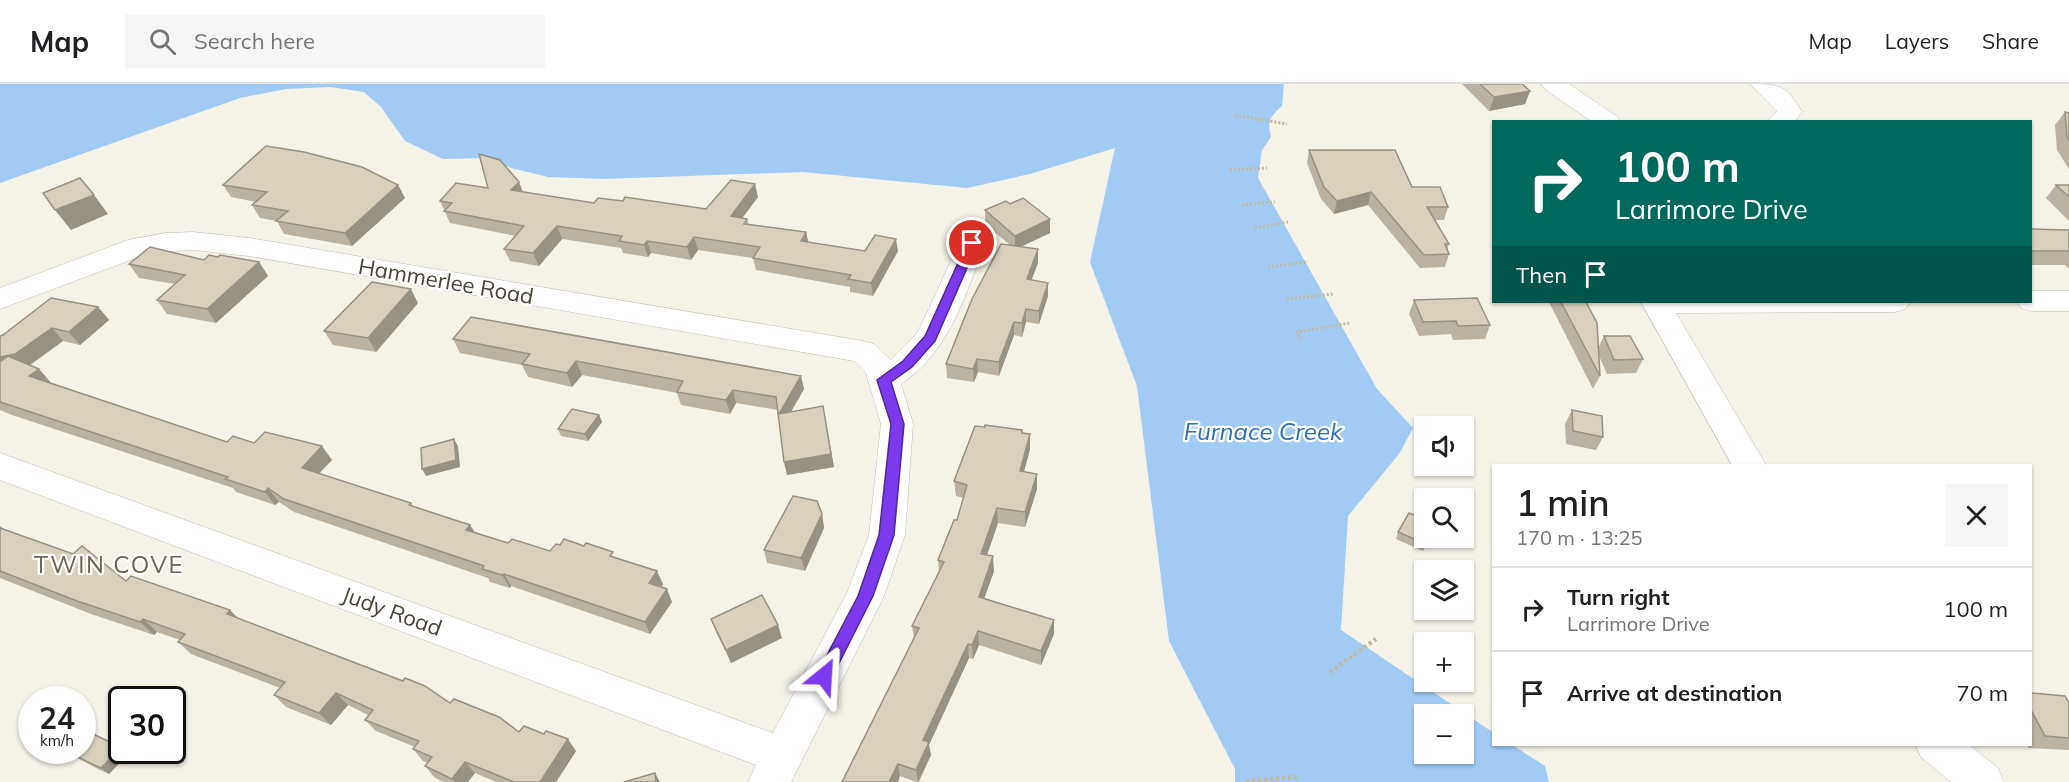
<!DOCTYPE html>
<html lang="en">
<head>
<meta charset="utf-8">
<style>
	:root { --surface:#fff; --page:#f6f6f6; --text:#202124; --muted:#757577; --line:#e0e0e0 }
	body { margin:0; font-family:Mulish,sans-serif; background:var(--page); color:var(--text); height:100vh; display:flex; flex-direction:column; font-size:22px; white-space:nowrap }
	* { box-sizing:border-box; margin:0 }
	p { font-size:20px; color:var(--muted) }
	.icon { flex:none; width:33px; height:33px; fill:none; stroke:currentColor; stroke-width:2; stroke-linecap:round; stroke-linejoin:round }
	.map { position:relative; flex:1; overflow:hidden }
	.drawer { position:absolute; left:1492px; top:380px; width:540px; height:282px; display:flex; flex-direction:column; background:var(--surface); border-radius:0px; box-shadow:0 2px 4px #0004 }
	.drawer>* { flex:none }
	.top-card { position:absolute; left:1492px; top:36px; width:540px; height:183px; border-radius:0px; box-shadow:0 2px 4px #0004; background:#00695c; color:#fff; overflow:hidden }
	.fabs { position:absolute; left:1414px; top:332px; display:grid; gap:12px }
	.fabs a { display:grid; place-items:center; width:60px; height:60px; border-radius:0px; background:var(--surface); box-shadow:0 2px 4px #0004; font-size:30px }
	.speed { position:absolute; left:18px; top:602px; display:flex; gap:12px; font-size:30px; font-weight:700; text-align:center }
	.speed>* { display:grid; place-content:center; width:78px; height:78px; border-radius:50%; background:var(--surface); box-shadow:0 2px 4px #0004; line-height:1 }
	.speed small { font-size:15px; font-weight:400 }
	.speed .limit { border:3px solid #111; border-radius:9px; background:#fff; color:#111 }
	.pin { position:absolute; display:grid; place-items:center; width:51px; height:51px; color:#fff; margin:-26px; border:3px solid #fff; border-radius:50%; box-shadow:0 2px 6px #0007 }
	.me { position:absolute; width:66px; margin:-33px; rotate:27deg; stroke-linejoin:round; filter:drop-shadow(0 0 4px #0008) }
	.turn { display:flex; align-items:center; gap:21px; height:126px; padding:0 24px; font-size:27px }
	.turn .icon { width:78px; height:78px; stroke-width:2.5 }
	.turn b { display:block; font-size:42px; line-height:51px }
	.then { display:flex; align-items:center; height:57px; padding:0 24px; background:#0003; gap:12px; font-size:22px }
	.round { display:grid; place-items:center; flex:none; width:63px; height:63px; border-radius:0px; background:var(--page) }
	.head { display:flex; align-items:center; justify-content:space-between; height:102px; padding:0 24px }
	h1 { font-size:36px; font-weight:600; line-height:45px }
	ul { padding:0; list-style:none }
	li { display:flex; align-items:center; gap:18px; height:84px; padding:0 24px; border-top:2px solid var(--line) }
	li div { flex:1 }
	li b { display:block; font-size:22px }
	li em { font-style:normal }
	header { display:flex; align-items:center; gap:36px; box-sizing:border-box; height:84px; padding:0 30px; background:var(--surface); border-bottom:2px solid var(--line) }
	header strong { font-size:28px }
	nav { display:flex; gap:33px; margin-inline-start:auto; font-size:21px }
	.search { width:420px; height:54px; background:var(--page); display:flex; align-items:center; gap:15px; box-sizing:border-box; padding:0 21px; border-radius:0px; color:var(--muted); font-size:22px }
	.map>svg:first-child { display:block }
	.water { fill:#a1cbf5; fill-rule:evenodd }
	.lines { fill:none; stroke-linecap:round; stroke-linejoin:round }
	.minor-casing { stroke:#c1bcaa; stroke-width:1 }
	.path-far1 { stroke:#c4b99a; stroke-width:3; stroke-dasharray:2 2; stroke-linecap:butt }
	.path { stroke:#c4b99a; stroke-width:4.5; stroke-dasharray:3 3; stroke-linecap:butt }
	.minor { fill:#fff; fill-rule:evenodd }
	.wall { fill:#bab3a3 }
	.shaded-wall { fill:#979284 }
	.building { fill:#d8d0bd; stroke:#979284; stroke-width:1.5 }
	.route { fill:#7c3aed; stroke:#51269a; stroke-width:1.5 }
	.labels { text-anchor:middle; dominant-baseline:central; stroke-width:4.5; stroke-linejoin:round; paint-order:stroke }
	.street-label { font-size:22px; fill:#494436; stroke:#fff }
	.water-label { font-size:24px; font-style:italic; fill:#2770bd; stroke:#fff }
	.neighbourhood-label { font-size:24px; letter-spacing:1.5px; fill:#6d634d; stroke:#fff }
</style>
</head>
<body>
<header>
<strong>Map</strong>
<div class="search"><svg class="icon" aria-label="search" viewBox="0 0 24 24"><circle cx="10" cy="10" r="6"/><path d="M15 15l6 6"/></svg>Search here</div>
<nav><a>Map</a><a>Layers</a><a>Share</a></nav>
</header>
<div class="map">
<svg width="2069" height="698" viewBox="0 0 2069 698">
	<rect width="100%" height="100%" fill="#f5f2e8"/>
	<path class="water" d="M 0,0 L 1284,0 L 1282,22 C 1270,32 1267,38 1271,53 L 1262,66 L 1258,94 L 1377,305 L 1413,344 L 1399,370 L 1348,432 L 1341,546 L 1494,649 L 1494,660 L 1511,660 L 1545,682 L 1549,698 L 1235,698 L 1235,685 L 1169,557 L 1137,302 L 1090,178 L 1115,64 L 1030,90 L 967,104 L 803,88 L 604,95 L 548,93 L 511,84 L 487,74 L 443,75 L 405,57 L 381,23 L 364,8 L 330,3 L 286,5 L 240,14 L 0,99 ZM 1425,630 L 1464,630 L 1464,669 L 1425,669 Z"/>
	<g class="lines">
		<defs>
			<g id="minor">
				<polygon points="1541,0 1569,0 1618,33 1621,38 1592,38 1545,5"/>
				<path d="M 1750,0 C 1780,0 1786,1 1802,28 L 1794,38 L 1767,38 L 1777,27 Z"/>
				<path d="M 166,149 L 193,148 L 249,154 L 863,257 L 874,260 L 891,276 L 918,248 L 962,153 L 972,150 L 982,153 L 986,159 C 964,212 951,266 901,300 L 913,340 L 905,451 L 884,512 L 791,698 L 748,698 L 756,681 L 0,396 L 0,369 L 773,649 L 847,509 L 869,451 L 881,340 L 866,289 L 854,277 L 249,172 L 193,166 L 152,168 L 0,225 L 0,204 L 128,156 Z"/>
				<polygon points="2031,207 2069,207 2069,227 2031,227 2021,224 2017,218 2031,218"/>
				<polygon points="1641,218 1910,218 1905,225 1895,228 1676,229 1766,381 1732,381"/>
				<polygon points="1915,660 1968,660 1998,684 2004,698 1951,698 1921,673"/>
			</g>
		</defs>
		<use href="#minor" class="minor-casing"/>
		<g class="path-far1">
			<polyline points="1235,31 1287,40"/>
			<polyline points="1230,86 1267,84"/>
			<polyline points="1242,121 1275,118"/>
			<polyline points="1255,144 1288,138"/>
			<polyline points="1268,183 1308,178"/>
			<polyline points="1287,215 1334,210"/>
			<polyline points="1301,256 1297,248 1350,239"/>
		</g>
		<g class="path">
			<polyline points="1330,588 1376,555"/>
			<polyline points="1246,697 1297,693"/>
		</g>
		<use href="#minor" class="minor"/>
	</g>
	<g class="wall">
		<polygon points="1462,0 1522,0 1530,7 1525,20 1489,27"/>
		<polygon points="2065,28 2069,29 2069,85 2057,66 2055,41"/>
		<polygon points="1309,66 1412,103 1448,123 1444,136 1434,136 1449,160 1447,166 1449,170 1445,183 1420,184 1368,121 1334,130 1321,115 1307,79"/>
		<polygon points="223,101 398,101 405,114 352,162 284,150 277,137 260,134 252,121 256,118 231,113"/>
		<polygon points="2056,101 2069,101 2069,137 2046,114"/>
		<polygon points="488,104 523,108 594,119 623,117 706,125 758,113 742,134 747,135 749,140 806,148 808,158 865,167 898,167 873,212 850,208 850,203 756,186 753,174 698,166 691,176 651,169 648,173 623,169 621,164 562,155 539,182 510,177 504,165 516,152 450,139 440,117"/>
		<polygon points="985,126 1050,149 1021,163 1038,165 1038,179 1031,196 1048,212 1039,240 1026,238 1022,253 1014,251 999,292 978,288 974,298 947,294 946,280 1010,161 985,140"/>
		<polygon points="2031,145 2069,146 2069,185 2065,181 2031,181"/>
		<polygon points="204,176 259,178 268,192 216,239 167,230 157,216 175,200 139,194 129,180"/>
		<polygon points="1414,216 1490,241 1485,255 1453,256 1451,250 1419,252 1409,230"/>
		<polygon points="1549,218 1586,218 1599,262 1604,252 1643,275 1636,289 1607,290 1599,272 1600,292 1593,305"/>
		<polygon points="418,219 376,268 333,261 324,247"/>
		<polygon points="98,223 109,236 80,261 63,257 30,281 39,285 51,299 227,358 254,359 332,376 319,390 411,419 413,423 470,441 475,448 508,459 550,467 615,474 663,500 661,503 672,518 650,550 511,502 510,504 490,498 488,494 294,428 279,418 275,421 236,408 233,404 12,331 0,326 0,252"/>
		<polygon points="453,255 804,305 791,328 823,322 834,383 787,391 778,326 736,319 730,330 681,321 677,309 582,291 572,303 528,293 522,281 460,269"/>
		<polygon points="1572,326 1603,353 1596,366 1566,360 1565,340"/>
		<polygon points="599,331 602,338 588,357 561,352 558,345"/>
		<polygon points="985,343 1022,346 1022,349 1030,350 1030,365 1024,388 1037,390 1037,405 1025,443 998,439 987,471 994,487 984,514 1054,536 1054,550 1041,581 979,561 973,575 969,574 929,661 931,671 919,698 916,698 900,692 842,698 914,554 912,542 939,488 938,476 957,436 964,414 956,412 954,397"/>
		<polygon points="822,430 824,444 805,487 767,479 764,466"/>
		<polygon points="0,442 4,445 126,497 237,534 519,648 576,667 556,698 496,698 475,689 468,698 444,698 435,694 425,682 428,679 423,677 413,665 415,663 376,647 365,636 368,631 348,621 331,641 286,623 274,611 280,604 191,570 178,558 180,556 157,548 154,551 91,530 0,494"/>
		<polygon points="1398,448 1430,453 1423,467 1396,455"/>
		<polygon points="711,535 782,554 731,579 716,548"/>
		<polygon points="2031,609 2069,619 2069,666 2029,664 2027,660 2031,660"/>
		<polygon points="62,666 122,666 129,669 109,690 100,686"/>
	</g>
	<g class="shaded-wall">
		<polygon points="1530,7 1525,20 1489,27 1494,13"/>
		<polygon points="519,98 524,111 511,106"/>
		<polygon points="755,100 758,113 734,145 731,132"/>
		<polygon points="398,101 405,114 352,162 345,149"/>
		<polygon points="1371,108 1368,121 1334,130 1337,117"/>
		<polygon points="94,111 108,130 71,146 55,126"/>
		<polygon points="1050,135 1050,149 1015,165 1015,152"/>
		<polygon points="557,142 562,155 539,182 533,169"/>
		<polygon points="806,148 809,161 801,157"/>
		<polygon points="694,153 698,166 691,176 687,163"/>
		<polygon points="896,155 898,167 873,212 871,199"/>
		<polygon points="647,157 651,169 648,173 644,161"/>
		<polygon points="1038,165 1038,179 1027,208 1027,195"/>
		<polygon points="259,178 268,192 216,239 207,225"/>
		<polygon points="1048,199 1048,212 1039,240 1039,227"/>
		<polygon points="411,205 418,219 376,268 368,254"/>
		<polygon points="98,223 109,236 80,261 69,248"/>
		<polygon points="1026,225 1026,238 1022,253 1022,239"/>
		<polygon points="1014,238 1014,251 999,292 999,278"/>
		<polygon points="52,244 63,257 27,283 0,288 0,273"/>
		<polygon points="977,275 978,288 974,298 973,285"/>
		<polygon points="576,277 582,291 572,303 567,289"/>
		<polygon points="39,285 51,299 42,306 29,292"/>
		<polygon points="801,292 804,305 782,343 779,330"/>
		<polygon points="733,306 736,319 730,330 726,316"/>
		<polygon points="823,322 834,383 787,391 784,378"/>
		<polygon points="599,331 602,338 588,357 585,350"/>
		<polygon points="1030,350 1030,365 1020,402 1020,387"/>
		<polygon points="454,355 458,362 460,383 426,392 422,385"/>
		<polygon points="322,362 332,376 311,397 302,384"/>
		<polygon points="1037,390 1037,405 1025,443 1025,428"/>
		<polygon points="268,404 279,418 275,421 265,408"/>
		<polygon points="997,424 998,439 982,485 981,470"/>
		<polygon points="822,430 824,444 805,487 801,474"/>
		<polygon points="470,441 478,454 466,446"/>
		<polygon points="993,472 994,487 980,527 979,513"/>
		<polygon points="657,487 663,500 655,512 649,499"/>
		<polygon points="504,490 511,502 510,504 502,491"/>
		<polygon points="667,505 672,518 650,550 645,538"/>
		<polygon points="230,526 243,539 227,530"/>
		<polygon points="143,535 157,548 154,551 140,538"/>
		<polygon points="1054,536 1054,550 1041,581 1041,567"/>
		<polygon points="778,541 782,554 731,579 726,566"/>
		<polygon points="978,547 979,561 973,575 972,561"/>
		<polygon points="968,560 969,574 929,661 931,671 918,698 916,686 923,656"/>
		<polygon points="336,609 348,621 331,641 319,629"/>
		<polygon points="568,655 576,667 556,698 540,698"/>
		<polygon points="121,663 122,666 125,666 129,669 109,690 101,684"/>
		<polygon points="465,678 475,689 468,698 455,698 452,695"/>
		<polygon points="898,680 900,692 898,698 889,698"/>
		<polygon points="655,689 660,698 656,698"/>
	</g>
	<g class="building">
		<polygon points="1480,0 1522,0 1530,7 1494,13"/>
		<polygon points="2065,28 2069,29 2069,56 2067,53"/>
		<polygon points="266,62 304,68 362,83 398,101 345,149 276,137 288,127 252,121 267,108 223,101"/>
		<polygon points="1309,66 1395,66 1412,103 1440,103 1448,123 1427,123 1449,160 1445,160 1449,170 1424,171 1371,108 1337,117 1324,103"/>
		<polygon points="479,70 500,76 519,98 511,106 594,119 598,114 623,117 625,113 706,125 731,96 755,100 731,132 747,135 744,140 806,148 801,157 865,167 875,151 896,155 871,199 848,195 851,191 753,174 760,163 694,153 687,163 647,157 644,161 619,157 622,152 557,142 533,169 504,165 524,142 444,127 452,119 440,117 456,99 488,104"/>
		<polygon points="80,94 94,111 55,126 43,109"/>
		<polygon points="2056,101 2069,101 2069,113"/>
		<polygon points="1023,114 1050,135 1015,152 985,126 1006,117 1010,120"/>
		<polygon points="2031,145 2069,146 2069,167 2031,167"/>
		<polygon points="1001,160 1038,165 1027,195 1048,199 1039,227 1026,225 1022,239 1014,238 999,278 977,275 973,285 946,280 972,215"/>
		<polygon points="150,163 204,176 209,171 218,173 220,171 259,178 207,225 157,216 185,191 129,180"/>
		<polygon points="372,198 411,205 368,254 324,247"/>
		<polygon points="51,214 98,223 69,248 52,244 15,270 0,273 0,252 3,251"/>
		<polygon points="1477,214 1490,241 1458,242 1456,237 1423,238 1414,216"/>
		<polygon points="1561,218 1586,218 1597,239 1600,292"/>
		<polygon points="471,233 801,292 779,330 823,322 831,370 784,378 776,313 733,306 726,316 677,308 683,297 576,277 567,289 522,280 530,270 453,255"/>
		<polygon points="1604,252 1630,252 1643,275 1614,276"/>
		<polygon points="8,272 39,285 29,292 227,358 233,352 254,359 265,348 322,362 302,384 411,419 409,421 470,441 466,446 508,459 512,455 550,467 556,460 560,461 564,455 584,462 586,459 613,468 610,472 657,487 649,499 667,505 645,538 504,490 502,491 482,485 484,482 284,415 268,404 265,408 225,395 228,393 0,318 0,278"/>
		<polygon points="572,325 599,331 585,350 558,345"/>
		<polygon points="1572,326 1602,332 1603,353 1573,347"/>
		<polygon points="985,341 1022,346 1022,349 1030,350 1020,387 1037,390 1025,428 997,424 981,470 993,472 979,513 1054,536 1041,567 978,547 972,561 968,560 923,656 929,658 916,686 898,680 889,698 842,698 919,544 912,542 944,478 938,476 954,436 957,436 967,401 954,397 975,342 985,343"/>
		<polygon points="454,355 456,376 422,385 421,364"/>
		<polygon points="793,412 817,417 822,430 801,474 764,466"/>
		<polygon points="1409,429 1425,435 1425,453 1430,453 1426,460 1398,448"/>
		<polygon points="0,444 73,470 82,462 126,497 131,492 230,526 227,530 403,597 405,594 425,602 450,619 454,615 499,633 519,648 524,642 544,650 546,647 568,655 540,698 514,698 465,678 452,695 425,682 432,673 413,665 419,657 365,636 373,626 336,609 319,629 274,611 285,598 178,558 185,550 143,535 140,538 77,517 0,487"/>
		<polygon points="762,511 778,541 726,566 711,535"/>
		<polygon points="2031,609 2065,612 2069,619 2069,654 2045,652 2031,626"/>
		<polygon points="82,645 121,663 101,684 92,680 65,666 82,666"/>
		<polygon points="655,689 656,698 624,698"/>
	</g>
	<polygon class="route" points="972,155 978,159 935,257 912,283 891,298 904,340 894,451 873,512 830,597 824,599 819,597 816,592 858,512 879,451 891,340 877,296 903,277 925,252 967,159"/>
	<g class="labels">
		<g class="street-label">
			<text transform="translate(446 197) rotate(10)">Hammerlee Road</text>
			<text transform="translate(392 527) rotate(20)">Judy Road</text>
		</g>
		<g class="water-label">
			<text x="1263" y="347">Furnace Creek</text>
		</g>
		<g class="neighbourhood-label">
			<text x="109" y="480">TWIN COVE</text>
		</g>
	</g>
</svg>
<div class="fabs">
<a><svg class="icon" aria-label="sound" viewBox="0 0 24 24"><path d="M4 9h4l5-4v14l-5-4H4zM17 9q2 3 0 6"/></svg></a>
<a><svg class="icon" aria-label="search" viewBox="0 0 24 24"><circle cx="10" cy="10" r="6"/><path d="M15 15l6 6"/></svg></a>
<a><svg class="icon" aria-label="layers" viewBox="0 0 24 24"><path d="M12 4l9 5-9 5-9-5zM3 14l9 5 9-5"/></svg></a>
<a>+</a>
<a>−</a>
</div>
<div class="speed"><div>24<small>km/h</small></div><div class="limit">30</div></div>
<div class="pin" style="left:972px;top:159px;background:#d93025"><svg class="icon" aria-label="arrive" viewBox="0 0 24 24"><path d="M6 21V4h12l-3 4 3 4H6"/></svg></div>
<svg class="me" style="left:824px;top:592px" viewBox="-20 -20 40 40"><path d="M0-17L14 15 0 8-14 15z" fill="#7c3aed" stroke="#fff" stroke-width="4"/></svg>
<div class="top-card">
<div class="turn"><svg class="icon" aria-label="right" viewBox="0 0 24 24"><path d="M7 20v-9h11M14 6l5 5-5 5"/></svg><div><b>100 m</b>Larrimore Drive</div></div>
<div class="then">Then<svg class="icon" aria-label="arrive" viewBox="0 0 24 24"><path d="M6 21V4h12l-3 4 3 4H6"/></svg></div>
</div>
<section class="drawer">
<div class="head"><div><h1>1 min</h1><p>170 m · 13:25</p></div><a class="round"><svg class="icon" aria-label="close" viewBox="0 0 24 24"><path d="M6 6l12 12M18 6L6 18"/></svg></a></div>
<ul>
<li><svg class="icon" aria-label="right" viewBox="0 0 24 24"><path d="M7 20v-9h11M14 6l5 5-5 5"/></svg><div><b>Turn right</b><p>Larrimore Drive</p></div><em>100 m</em></li>
<li><svg class="icon" aria-label="arrive" viewBox="0 0 24 24"><path d="M6 21V4h12l-3 4 3 4H6"/></svg><div><b>Arrive at destination</b></div><em>70 m</em></li>
</ul>
</section>
</div>
</body>
</html>
